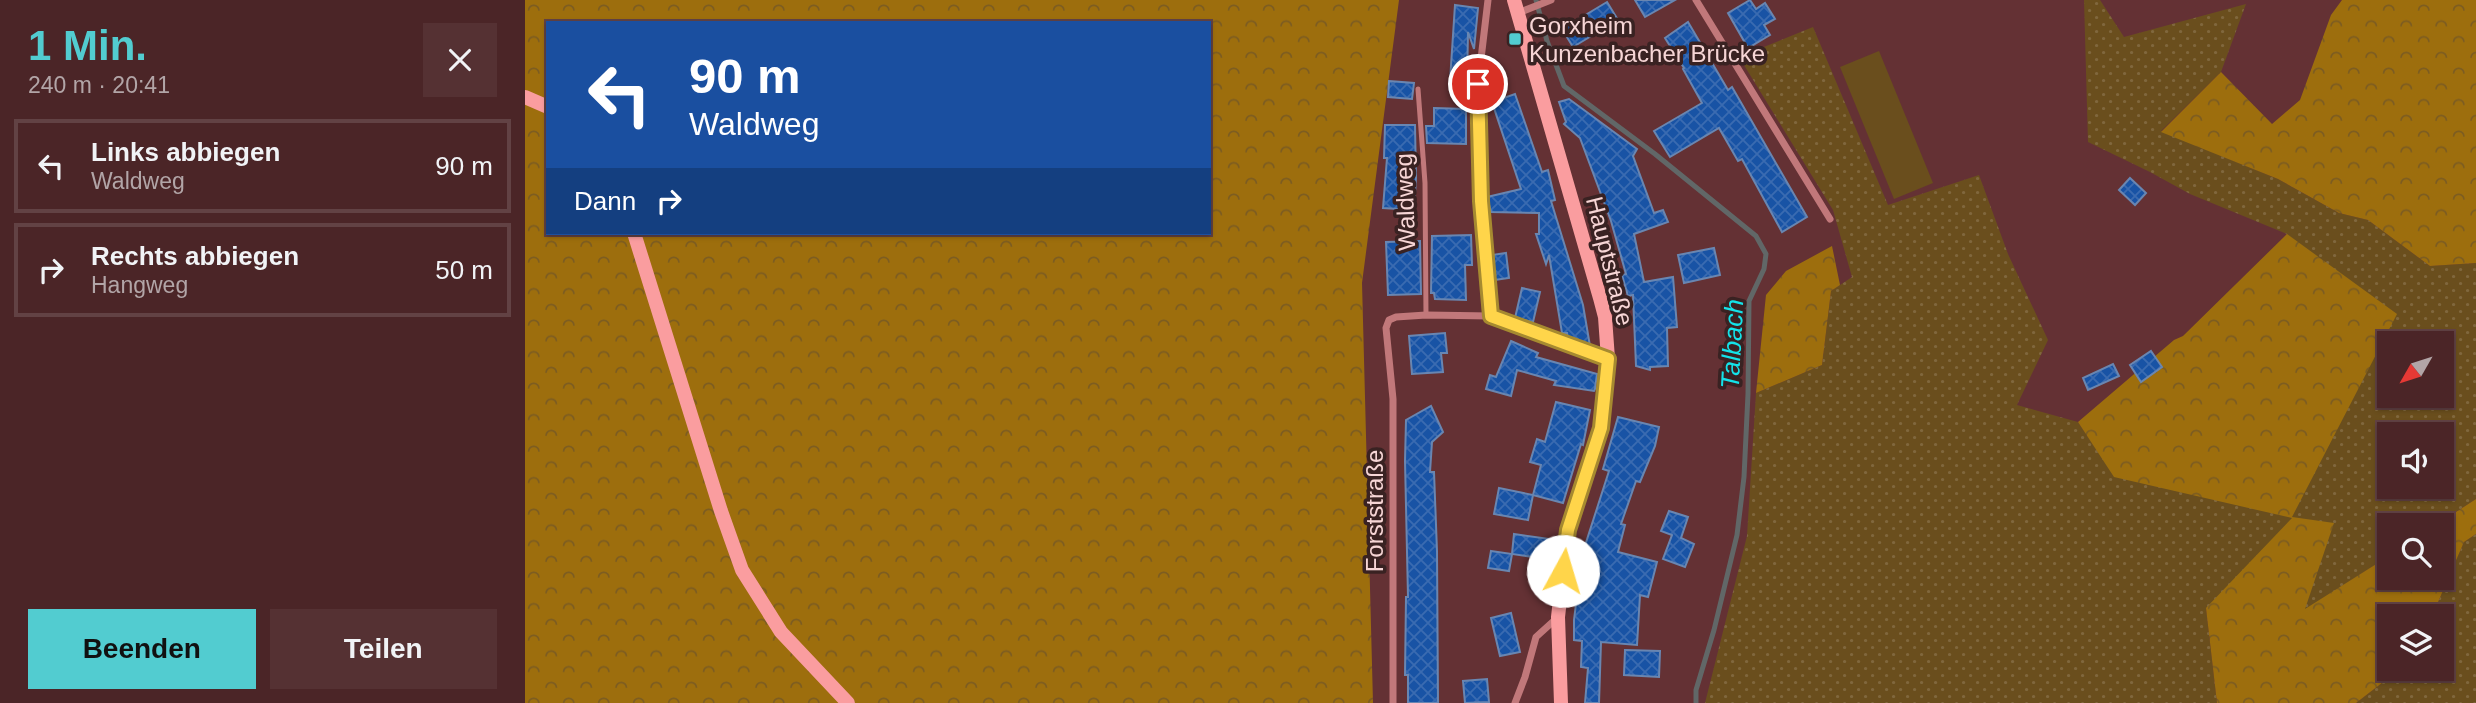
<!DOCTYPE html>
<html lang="de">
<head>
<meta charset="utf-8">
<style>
	:root { --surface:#4b2527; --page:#553133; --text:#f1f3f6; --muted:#b2a5a7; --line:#624244; --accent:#52ccd0 }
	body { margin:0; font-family:Helvetica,sans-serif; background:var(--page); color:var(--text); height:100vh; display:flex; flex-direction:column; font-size:26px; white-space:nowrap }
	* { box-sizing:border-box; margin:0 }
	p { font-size:23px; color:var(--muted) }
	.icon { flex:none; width:38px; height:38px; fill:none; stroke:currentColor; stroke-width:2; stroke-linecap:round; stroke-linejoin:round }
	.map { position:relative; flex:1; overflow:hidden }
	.drawer { display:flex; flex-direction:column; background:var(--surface); width:525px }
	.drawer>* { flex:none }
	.top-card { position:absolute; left:21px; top:21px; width:665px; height:214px; border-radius:0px; box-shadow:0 2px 5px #0004,0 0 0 2px var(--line); background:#1a4fa0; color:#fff; overflow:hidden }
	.needle { width:46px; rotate:231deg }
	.buttons { position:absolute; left:1852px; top:331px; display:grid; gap:14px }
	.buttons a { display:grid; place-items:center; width:77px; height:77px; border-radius:0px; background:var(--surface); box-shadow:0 2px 5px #0004,0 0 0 2px var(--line); font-size:35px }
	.pin { position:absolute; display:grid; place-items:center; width:60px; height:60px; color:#fff; margin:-30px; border:4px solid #fff; border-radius:50%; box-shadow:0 2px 7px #0007 }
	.me { position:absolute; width:77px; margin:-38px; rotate:6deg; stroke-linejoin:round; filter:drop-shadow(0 0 5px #0008) }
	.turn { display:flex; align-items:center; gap:24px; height:147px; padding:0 28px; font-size:32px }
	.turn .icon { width:91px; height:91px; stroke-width:2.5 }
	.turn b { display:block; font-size:49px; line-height:60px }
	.then { display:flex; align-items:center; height:66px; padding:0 28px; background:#0003; gap:14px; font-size:26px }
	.round { display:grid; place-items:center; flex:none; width:74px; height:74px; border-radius:0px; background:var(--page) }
	.overview { display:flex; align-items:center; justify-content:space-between; height:119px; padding:0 28px }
	h1 { font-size:42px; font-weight:700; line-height:52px; color:var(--accent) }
	.cta { display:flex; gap:14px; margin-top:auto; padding:14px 28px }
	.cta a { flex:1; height:80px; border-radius:0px; background:var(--accent); color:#111; font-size:28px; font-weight:700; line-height:80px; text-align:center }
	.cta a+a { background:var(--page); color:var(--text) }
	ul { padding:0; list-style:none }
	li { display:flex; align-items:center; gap:21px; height:94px; margin:0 14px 10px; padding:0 14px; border:4px solid var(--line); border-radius:0px }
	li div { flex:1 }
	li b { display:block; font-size:26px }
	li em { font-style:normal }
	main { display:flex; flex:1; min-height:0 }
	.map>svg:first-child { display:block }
	.grass { fill:url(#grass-dots); fill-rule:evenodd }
	.forest { fill:url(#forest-crowns); fill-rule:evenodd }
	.garden { fill:#6a4e1d }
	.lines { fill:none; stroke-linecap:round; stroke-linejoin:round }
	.stream { stroke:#616767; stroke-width:5 }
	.building { fill:url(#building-cross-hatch); stroke:#6986b1; stroke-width:2 }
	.lane { stroke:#c1787a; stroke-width:5 }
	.street { stroke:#c1787a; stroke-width:7 }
	.secondary { stroke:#fa9d9f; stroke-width:14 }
	.route-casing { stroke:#a68a30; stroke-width:18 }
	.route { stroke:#ffd54a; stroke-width:12 }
	.poi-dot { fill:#52ccd0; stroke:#392222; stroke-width:2.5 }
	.labels { text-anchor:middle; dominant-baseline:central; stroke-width:7; stroke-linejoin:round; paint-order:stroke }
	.poi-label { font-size:24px; fill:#f6d5d5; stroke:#392222; text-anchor:start }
	.street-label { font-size:24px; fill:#f6d5d5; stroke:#392222 }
	.water-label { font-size:26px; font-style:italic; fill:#14e3e9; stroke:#392222 }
</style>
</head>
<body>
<main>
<section class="drawer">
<div class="overview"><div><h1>1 Min.</h1><p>240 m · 20:41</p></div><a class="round"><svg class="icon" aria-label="close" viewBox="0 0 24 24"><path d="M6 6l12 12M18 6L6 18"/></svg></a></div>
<ul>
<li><svg class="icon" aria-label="left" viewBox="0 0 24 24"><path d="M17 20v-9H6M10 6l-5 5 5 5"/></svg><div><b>Links abbiegen</b><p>Waldweg</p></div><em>90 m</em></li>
<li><svg class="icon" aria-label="right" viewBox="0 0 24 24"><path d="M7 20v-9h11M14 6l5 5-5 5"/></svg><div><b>Rechts abbiegen</b><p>Hangweg</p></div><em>50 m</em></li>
</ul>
<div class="cta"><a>Beenden</a><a>Teilen</a></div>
</section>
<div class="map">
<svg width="1951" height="703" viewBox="0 0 1951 703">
	<defs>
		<pattern id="grass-dots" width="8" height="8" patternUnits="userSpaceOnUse" patternTransform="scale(1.75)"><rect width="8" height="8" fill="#6a4e1d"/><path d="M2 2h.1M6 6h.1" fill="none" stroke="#80673d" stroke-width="1.8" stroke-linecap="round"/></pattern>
		<pattern id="forest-crowns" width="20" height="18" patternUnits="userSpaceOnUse" patternTransform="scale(1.75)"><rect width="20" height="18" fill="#9d6e0d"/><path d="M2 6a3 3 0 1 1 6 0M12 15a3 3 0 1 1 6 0" fill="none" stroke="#7c5c21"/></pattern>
		<pattern id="building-cross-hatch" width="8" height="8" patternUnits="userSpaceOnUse" patternTransform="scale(1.75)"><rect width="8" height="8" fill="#1853a5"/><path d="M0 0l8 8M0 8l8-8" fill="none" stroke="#3a6bb1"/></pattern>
	</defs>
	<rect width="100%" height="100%" fill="#643134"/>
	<g class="grass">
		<path d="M 1559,0 L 1575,0 L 1599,37 L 1721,4 L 1696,72 L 1636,131 L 1753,179 L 1814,213 L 1843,220 L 1905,266 L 1951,263 L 1951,499 L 1911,525 L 1864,525 L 1864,556 L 1780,610 L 1681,608 L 1692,703 L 1180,703 L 1222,536 L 1231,393 L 1297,365 L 1306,291 L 1327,277 L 1308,210 L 1214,57 L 1288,27 L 1363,205 L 1454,175 L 1483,254 L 1523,340 L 1492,405 L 1553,422 L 1590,477 L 1762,234 L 1665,194 L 1625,172 L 1563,142 ZM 1864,343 L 1916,343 L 1916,396 L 1864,396 ZM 1864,434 L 1916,434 L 1916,486 L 1864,486 Z"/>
		<polygon points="1951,534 1951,703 1831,703 1875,669 1916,668 1916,616 1907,616 1939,542"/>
	</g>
	<g class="forest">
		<path d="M 0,0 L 874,0 L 837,283 L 848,703 L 0,703 ZM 23,23 L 684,23 L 684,233 L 23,233 Z"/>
		<polygon points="1817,0 1951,0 1951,263 1905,266 1843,220 1814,213 1753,179 1636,132 1696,72 1747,124 1775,100 1806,15"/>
		<polygon points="1762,234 1872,314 1767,517 1809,523 1780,609 1864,556 1864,578 1916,578 1916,525 1911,525 1951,499 1951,534 1939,542 1907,616 1864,616 1864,668 1875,669 1831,703 1692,703 1681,608 1767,518 1589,477 1553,422 1649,340 1658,336"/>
		<polygon points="1307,246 1315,285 1306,291 1297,365 1231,393 1241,295 1261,271"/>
	</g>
	<polygon class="garden" points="1354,51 1408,183 1369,199 1315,67"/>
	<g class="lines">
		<polyline class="stream" points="1011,0 1022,41 1039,86 1130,154 1231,236 1241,254 1239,269 1224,301 1223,394 1219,477 1212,535 1189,630 1171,690 1171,703"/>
	</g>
	<g class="building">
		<polygon points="1110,0 1150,0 1120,17"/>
		<polygon points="1225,0 1231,9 1240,3 1250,19 1239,25 1245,35 1223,48 1203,13"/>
		<polygon points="1082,2 1093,20 1048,47 1037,29"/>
		<polygon points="930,5 953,8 949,49 943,32 942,83 925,81"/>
		<polygon points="1163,22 1203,90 1207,87 1282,217 1257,232 1217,159 1213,161 1194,128 1145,157 1129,131 1177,103 1158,69 1159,68 1140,38"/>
		<polygon points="864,81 889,83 887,99 863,97"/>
		<polygon points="990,94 1017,172 1023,170 1030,200 1026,201 1058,305 1065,346 1043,338 1042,333 1037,333 1024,255 1021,264 1011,234 1014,234 1014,213 966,212 962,197 996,189 967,102"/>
		<polygon points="1044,99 1112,149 1108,156 1129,213 1138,210 1143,222 1109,234 1119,282 1148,277 1152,327 1142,328 1143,366 1125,367 1125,370 1111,366 1108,295 1103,296 1097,275 1101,274 1086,221 1055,138 1039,124 1041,122 1034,102"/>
		<polygon points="909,108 941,109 941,144 902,143 901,126 909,126"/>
		<polygon points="860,125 890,125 891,178 889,210 858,208 862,158 859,158"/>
		<polygon points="1605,178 1621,193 1610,205 1594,190"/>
		<polygon points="946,235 947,265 940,265 941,300 910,299 909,293 906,293 907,236"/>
		<polygon points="895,241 896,294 863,295 861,242"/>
		<polygon points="1189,248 1195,275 1159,283 1153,255"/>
		<polygon points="981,253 984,278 969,280 967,255"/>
		<polygon points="997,288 1015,292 1008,322 990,318"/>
		<polygon points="920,333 922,353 916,353 918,372 887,374 884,336"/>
		<polygon points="986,341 1013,353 1011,357 1072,374 1070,389 1069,391 1029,385 1031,381 992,370 986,396 961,389 965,375 971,377"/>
		<polygon points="1626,351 1637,367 1616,382 1605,365"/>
		<polygon points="1588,364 1594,376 1563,390 1558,378"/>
		<polygon points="1031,402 1065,410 1058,445 1056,444 1038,503 1008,495 1016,465 1005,462 1012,439 1020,442"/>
		<polygon points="906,406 918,432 907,442 905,472 909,472 912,551 913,703 883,703 883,675 880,675 881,597 883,597 880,461 881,420"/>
		<polygon points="1093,417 1134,427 1130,446 1115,482 1111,481 1096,524 1100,525 1093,552 1132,562 1123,597 1115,595 1112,645 1076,642 1074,703 1060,703 1063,668 1056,667 1057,641 1049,640 1049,620 1057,555 1084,471 1078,469"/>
		<polygon points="974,488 1008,495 1003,520 969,514"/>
		<polygon points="1144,511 1163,517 1156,538 1169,544 1160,567 1138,559 1147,535 1136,531"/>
		<polygon points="989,534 1032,540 1029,560 987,554"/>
		<polygon points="966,551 987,554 984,571 963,568"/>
		<polygon points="986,613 995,652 975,656 966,618"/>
		<polygon points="1100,650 1135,651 1134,677 1099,675"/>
		<polygon points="962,679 964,702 940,703 938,681"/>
	</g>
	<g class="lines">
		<polyline class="lane" points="893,89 900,183 901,315"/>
		<g class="street">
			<polyline points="963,0 953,84 956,201 966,316"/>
			<polyline points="1171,0 1305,219"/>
			<polyline points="993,13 1026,0"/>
			<polyline points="868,703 868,399 861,328 864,320 871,317 901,315 966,316 1083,359"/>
			<polyline points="990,703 1000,677 1011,637 1032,618"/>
		</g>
		<g class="secondary">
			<polyline points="989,0 1075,298 1080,317 1083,359 1076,427 1043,530 1033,617 1036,703"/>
			<polyline points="0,97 23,107"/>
			<polyline points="109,233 196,511 217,570 256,632 323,703"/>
		</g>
	</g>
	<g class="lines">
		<defs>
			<polyline id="route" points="953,84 956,201 966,316 1083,359 1076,428 1043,530 1038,571"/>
		</defs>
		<use href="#route" class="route-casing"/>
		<use href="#route" class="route"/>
	</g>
	<rect class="poi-dot" x="983" y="32" width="14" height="14" rx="3.5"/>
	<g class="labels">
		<g class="poi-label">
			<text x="1004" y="25">Gorxheim<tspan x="1004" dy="28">Kunzenbacher Brücke</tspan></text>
		</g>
		<g class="street-label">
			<text transform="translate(880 202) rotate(-92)">Waldweg</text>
			<text transform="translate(1085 261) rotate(76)">Hauptstraße</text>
			<text transform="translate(849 511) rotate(-90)">Forststraße</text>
		</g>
		<g class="water-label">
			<text transform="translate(1207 344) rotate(-87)">Talbach</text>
		</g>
	</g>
</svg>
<div class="buttons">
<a><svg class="needle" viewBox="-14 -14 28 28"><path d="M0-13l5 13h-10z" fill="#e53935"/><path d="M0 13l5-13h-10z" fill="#b2a5a7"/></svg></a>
<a><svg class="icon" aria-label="sound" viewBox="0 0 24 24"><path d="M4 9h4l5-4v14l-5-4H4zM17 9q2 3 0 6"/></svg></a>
<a><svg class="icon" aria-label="search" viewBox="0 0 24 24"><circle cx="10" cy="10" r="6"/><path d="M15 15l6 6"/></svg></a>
<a><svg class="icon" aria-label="layers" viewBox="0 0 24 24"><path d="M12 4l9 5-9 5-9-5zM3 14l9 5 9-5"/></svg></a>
</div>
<div class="pin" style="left:953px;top:84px;background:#d93025"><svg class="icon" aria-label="arrive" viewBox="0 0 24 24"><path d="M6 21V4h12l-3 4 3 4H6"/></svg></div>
<svg class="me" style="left:1038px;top:571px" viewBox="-20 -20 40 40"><circle r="19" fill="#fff"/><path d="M0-13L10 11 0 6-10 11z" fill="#ffd54a"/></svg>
<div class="top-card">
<div class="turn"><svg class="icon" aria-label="left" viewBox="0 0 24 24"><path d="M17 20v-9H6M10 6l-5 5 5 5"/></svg><div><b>90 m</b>Waldweg</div></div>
<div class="then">Dann<svg class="icon" aria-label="right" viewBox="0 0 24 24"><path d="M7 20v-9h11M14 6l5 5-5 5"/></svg></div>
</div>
</div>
</main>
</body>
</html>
